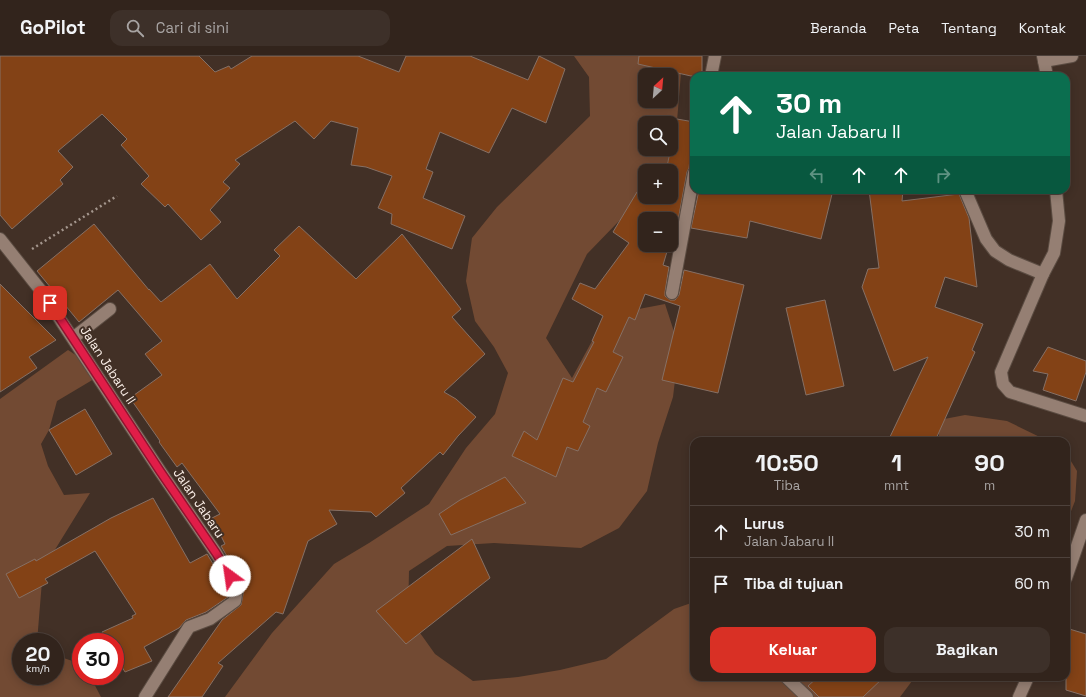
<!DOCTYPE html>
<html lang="id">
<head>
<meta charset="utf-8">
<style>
	:root { --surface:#32241c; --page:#3d3029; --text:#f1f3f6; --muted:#a8a4a3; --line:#4d413b; --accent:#d93025 }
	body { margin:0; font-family:"Space Grotesk",sans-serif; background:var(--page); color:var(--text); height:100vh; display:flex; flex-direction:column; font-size:15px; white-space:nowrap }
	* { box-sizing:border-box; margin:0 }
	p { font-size:13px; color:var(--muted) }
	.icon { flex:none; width:22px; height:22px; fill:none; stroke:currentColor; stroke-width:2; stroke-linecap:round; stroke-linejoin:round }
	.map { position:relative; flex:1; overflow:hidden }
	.details { position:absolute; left:690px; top:381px; width:380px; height:244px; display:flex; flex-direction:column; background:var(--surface); border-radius:12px; box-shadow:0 2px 10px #0003,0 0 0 1px var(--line) }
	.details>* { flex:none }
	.hud { position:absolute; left:690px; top:16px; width:380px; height:122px; border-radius:12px; box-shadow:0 2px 10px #0003,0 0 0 1px var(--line); background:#0b6e4f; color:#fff; overflow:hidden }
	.needle { width:26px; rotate:26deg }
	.fabs { position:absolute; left:638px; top:12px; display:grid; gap:8px }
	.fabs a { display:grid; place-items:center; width:40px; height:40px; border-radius:8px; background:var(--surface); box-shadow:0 2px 10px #0003,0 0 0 1px var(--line); font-size:20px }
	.speed { position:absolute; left:12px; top:577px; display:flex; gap:8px; font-size:20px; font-weight:700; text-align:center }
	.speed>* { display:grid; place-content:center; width:52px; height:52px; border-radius:50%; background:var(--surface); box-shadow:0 2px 10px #0003,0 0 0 1px var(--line); line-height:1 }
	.speed small { font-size:10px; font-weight:400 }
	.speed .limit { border:6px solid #d22; background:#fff; color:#111 }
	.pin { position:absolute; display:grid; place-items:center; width:34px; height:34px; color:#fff; margin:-17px; border-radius:8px; box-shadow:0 2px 6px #0006 }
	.me { position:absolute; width:44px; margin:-22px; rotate:329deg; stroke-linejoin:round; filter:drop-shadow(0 0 3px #0008) }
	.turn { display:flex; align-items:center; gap:14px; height:84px; padding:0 20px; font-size:18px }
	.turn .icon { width:52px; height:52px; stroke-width:2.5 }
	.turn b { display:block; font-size:28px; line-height:34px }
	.lanes { display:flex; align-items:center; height:38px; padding:0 20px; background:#0003; justify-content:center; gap:20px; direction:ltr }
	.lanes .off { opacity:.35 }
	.eta { display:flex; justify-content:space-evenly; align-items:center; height:68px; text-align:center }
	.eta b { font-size:24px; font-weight:800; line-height:28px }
	.button { display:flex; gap:8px; margin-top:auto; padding:8px 20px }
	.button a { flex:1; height:46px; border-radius:12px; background:var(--accent); color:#fff; font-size:16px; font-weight:800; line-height:46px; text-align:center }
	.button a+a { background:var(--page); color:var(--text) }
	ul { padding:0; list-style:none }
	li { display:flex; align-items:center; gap:12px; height:52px; padding:0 20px; border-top:1px solid var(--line) }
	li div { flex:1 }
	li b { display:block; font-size:15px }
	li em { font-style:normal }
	header { display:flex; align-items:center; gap:24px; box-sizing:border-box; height:56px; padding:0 20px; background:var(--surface); border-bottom:1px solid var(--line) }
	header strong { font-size:19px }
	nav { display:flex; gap:22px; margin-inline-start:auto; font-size:14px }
	.search { width:280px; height:36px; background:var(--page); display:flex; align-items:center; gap:10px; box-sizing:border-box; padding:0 14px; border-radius:12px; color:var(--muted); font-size:15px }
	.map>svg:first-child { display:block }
	.green { fill:#724a33; fill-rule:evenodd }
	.building { fill:#834216; stroke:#867065 }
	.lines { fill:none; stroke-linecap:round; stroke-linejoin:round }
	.minor-casing { stroke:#5b4c42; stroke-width:14 }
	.path { stroke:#a4968d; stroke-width:2.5; stroke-dasharray:2 3; stroke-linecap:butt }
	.minor { stroke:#957f73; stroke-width:12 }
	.route-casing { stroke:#92132f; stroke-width:10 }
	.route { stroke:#e11d48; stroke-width:7 }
	.labels { text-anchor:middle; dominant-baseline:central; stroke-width:4; stroke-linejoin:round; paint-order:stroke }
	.street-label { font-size:13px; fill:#fbefe8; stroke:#423026 }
</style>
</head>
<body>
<header>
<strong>GoPilot</strong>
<div class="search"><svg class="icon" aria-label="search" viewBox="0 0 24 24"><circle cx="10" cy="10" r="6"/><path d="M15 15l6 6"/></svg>Cari di sini</div>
<nav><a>Beranda</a><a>Peta</a><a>Tentang</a><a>Kontak</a></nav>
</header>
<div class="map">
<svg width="1086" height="641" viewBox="0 0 1086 641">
	<rect width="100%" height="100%" fill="#423026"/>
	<g class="green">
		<path d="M 574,0 L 675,0 L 681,17 L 677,65 L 671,90 L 671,67 L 645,67 L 645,93 L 670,93 L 666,115 L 645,115 L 645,141 L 657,143 L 619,165 L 587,198 L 546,282 L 572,322 L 592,285 L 623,256 L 665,248 L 679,291 L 673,341 L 658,387 L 647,435 L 619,472 L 581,492 L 494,487 L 447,490 L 409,515 L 408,560 L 435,598 L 473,625 L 518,621 L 560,614 L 606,603 L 674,553 L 694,546 L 694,621 L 915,621 L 900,641 L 225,641 L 272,577 L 334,508 L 369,487 L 429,448 L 466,392 L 495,358 L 508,317 L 494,291 L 475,265 L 466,225 L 472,182 L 497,151 L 590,60 L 589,21 ZM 645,19 L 671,19 L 671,45 L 645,45 Z"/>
		<polygon points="68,294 82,303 94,323 57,345 49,374 41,388 48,410 64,439 90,437 43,513 37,586 21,586 21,620 55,620 55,599 81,608 81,620 90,620 101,641 0,641 0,343"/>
		<polygon points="965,359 1007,365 1048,385 939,385 939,364"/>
		<polygon points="1066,397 1077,415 1075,445 1066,468"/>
	</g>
	<g class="building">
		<polygon points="0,0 199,0 215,16 229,10 231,13 252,0 358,0 399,16 406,0 470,0 528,24 539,0 565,13 546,67 512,52 489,97 440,76 426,113 433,116 423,142 465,160 452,193 391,168 392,158 378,152 392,120 366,111 351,109 358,72 331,65 314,83 295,65 235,104 240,108 223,126 230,132 210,154 221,166 201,184 168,148 165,151 141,128 149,120 121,89 127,83 102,58 58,95 73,111 60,124 63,128 12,173 0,159"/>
		<polygon points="639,0 702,0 702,20 691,20 638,8"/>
		<polygon points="677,63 694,66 689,112 687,116 677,170 671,184 671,163 645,163 645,189 669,189 663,209 669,211 665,236 665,240 670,244 675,244 679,239 684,214 744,229 718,337 662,324 680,250 645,238 635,264 629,261 613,296 623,301 606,336 597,332 583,366 590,370 578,395 567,391 556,421 512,400 524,375 537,384 563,322 573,326 594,286 592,285 603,260 572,243 580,227 595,233 629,187 613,176 637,136 645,130 645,141 671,141 671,115 666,115"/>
		<polygon points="699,134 833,134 821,183 750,165 747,182 691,172"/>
		<polygon points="869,134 903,134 902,145 959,138 969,162 977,231 945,221 935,251 983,268 972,294 975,296 935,385 888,385 928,301 894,315 862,231 868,213 879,212"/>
		<polygon points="94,168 149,234 149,233 161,246 210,208 237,243 280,200 274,194 299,170 356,223 402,178 461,253 452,261 485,298 444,336 456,343 476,361 458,380 443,399 440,396 401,432 405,437 376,461 371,456 329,454 337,468 308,485 283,558 276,556 218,607 223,610 202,641 168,641 222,564 241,549 244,533 243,528 221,490 225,488 212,462 220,458 182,407 177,411 159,386 160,385 130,342 162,319 145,298 162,285 118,234 79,266 37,215"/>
		<polygon points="0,228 56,284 29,301 37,312 0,336"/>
		<polygon points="825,244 844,330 806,339 786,252"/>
		<polygon points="1048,291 1086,305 1086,316 1076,345 1043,334 1048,318 1033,315"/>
		<polygon points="85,353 112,398 76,419 49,374"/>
		<polygon points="505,421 526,447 451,479 439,458 460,444"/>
		<polygon points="153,442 190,507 207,498 229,534 228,541 206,556 186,564 179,572 144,591 152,605 125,616 115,599 115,586 107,586 102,576 133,562 132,560 136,558 95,495 45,523 48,527 19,542 6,518 35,503 36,505 111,462"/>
		<polygon points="472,483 490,522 406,588 376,555"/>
		<polygon points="1066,572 1086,578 1086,640 1066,634"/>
		<polygon points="818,621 884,621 863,641 819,641 808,630"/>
	</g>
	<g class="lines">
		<defs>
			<g id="minor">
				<polyline points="1043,0 1047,20"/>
				<polyline points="1044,5 1072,0"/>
				<polyline points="711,20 715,0"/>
				<polyline points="965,134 986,183 995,195 1009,204 1043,218"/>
				<polyline points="1056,134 1059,165 1054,197 1043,218 1001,316 1003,328 1010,336 1086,360"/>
				<polyline points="0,183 42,236 160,415 216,497 237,532 235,545 210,563 189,571 145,641"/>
				<polyline points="672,237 694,117"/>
				<polyline points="73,282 110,253"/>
				<polyline points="1066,522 1086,464"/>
				<polyline points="786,621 807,641"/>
				<polyline points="1019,641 1028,621"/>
			</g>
		</defs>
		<use href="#minor" class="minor-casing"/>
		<polyline class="path" points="32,193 117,140"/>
		<use href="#minor" class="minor"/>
	</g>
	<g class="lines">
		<defs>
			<polyline id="route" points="50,247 160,415 216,497 230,520"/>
		</defs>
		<use href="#route" class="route-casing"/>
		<use href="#route" class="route"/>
	</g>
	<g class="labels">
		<g class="street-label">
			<text transform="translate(108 309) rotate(57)">Jalan Jabaru II</text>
			<text transform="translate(199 447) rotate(56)">Jalan Jabaru</text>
		</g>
	</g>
</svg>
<div class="fabs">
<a><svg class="needle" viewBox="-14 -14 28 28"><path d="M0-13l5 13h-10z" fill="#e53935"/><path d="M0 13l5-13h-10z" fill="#a8a4a3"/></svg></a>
<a><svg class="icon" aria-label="search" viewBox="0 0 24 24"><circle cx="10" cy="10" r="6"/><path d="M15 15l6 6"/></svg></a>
<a>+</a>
<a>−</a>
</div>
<div class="speed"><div>20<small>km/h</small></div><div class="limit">30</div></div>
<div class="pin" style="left:50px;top:247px;background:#d93025"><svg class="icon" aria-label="arrive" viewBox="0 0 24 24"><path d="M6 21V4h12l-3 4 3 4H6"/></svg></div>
<svg class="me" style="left:230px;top:520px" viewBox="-20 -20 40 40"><circle r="19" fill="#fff"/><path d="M0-13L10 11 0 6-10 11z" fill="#e11d48"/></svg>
<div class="hud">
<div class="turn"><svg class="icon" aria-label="ahead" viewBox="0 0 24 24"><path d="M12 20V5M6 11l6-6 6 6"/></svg><div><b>30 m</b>Jalan Jabaru II</div></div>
<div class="lanes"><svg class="icon off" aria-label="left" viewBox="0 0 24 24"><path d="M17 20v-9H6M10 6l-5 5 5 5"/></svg><svg class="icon" aria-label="ahead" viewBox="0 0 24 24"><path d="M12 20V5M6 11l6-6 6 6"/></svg><svg class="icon" aria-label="ahead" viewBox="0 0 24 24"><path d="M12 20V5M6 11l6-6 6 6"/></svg><svg class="icon off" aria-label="right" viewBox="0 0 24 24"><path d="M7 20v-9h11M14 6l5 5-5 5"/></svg></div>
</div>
<section class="details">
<div class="eta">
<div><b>10:50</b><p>Tiba</p></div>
<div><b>1</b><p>mnt</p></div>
<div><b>90</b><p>m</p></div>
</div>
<ul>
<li><svg class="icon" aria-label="ahead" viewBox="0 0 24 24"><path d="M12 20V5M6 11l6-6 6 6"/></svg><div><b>Lurus</b><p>Jalan Jabaru II</p></div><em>30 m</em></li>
<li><svg class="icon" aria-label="arrive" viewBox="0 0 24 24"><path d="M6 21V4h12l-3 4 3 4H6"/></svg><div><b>Tiba di tujuan</b></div><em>60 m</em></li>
</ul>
<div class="button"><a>Keluar</a><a>Bagikan</a></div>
</section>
</div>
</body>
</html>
